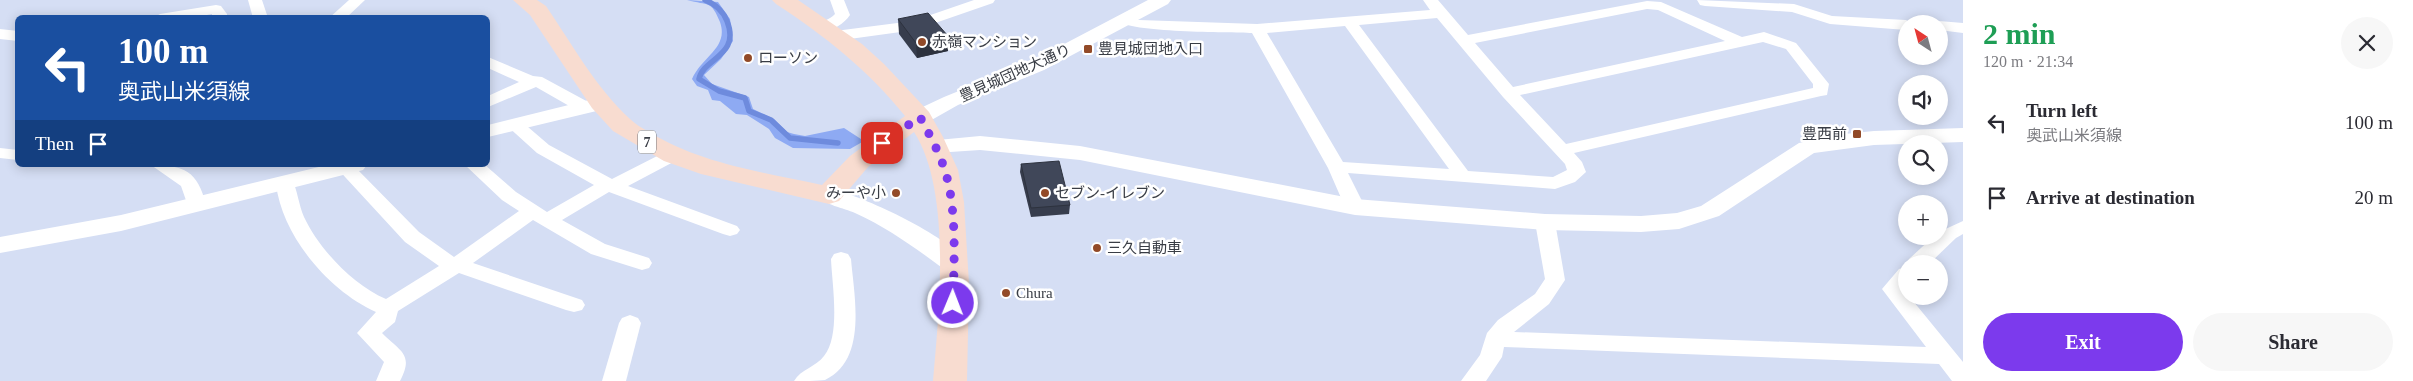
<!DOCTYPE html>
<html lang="en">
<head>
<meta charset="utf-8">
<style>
	:root { --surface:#fff; --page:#f7f7f7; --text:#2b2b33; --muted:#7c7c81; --accent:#7c3aed }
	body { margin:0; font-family:"Times New Roman","Noto Sans JP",serif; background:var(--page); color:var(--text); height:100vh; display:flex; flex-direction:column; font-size:19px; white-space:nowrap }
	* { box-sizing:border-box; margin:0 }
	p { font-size:16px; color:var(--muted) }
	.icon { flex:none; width:28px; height:28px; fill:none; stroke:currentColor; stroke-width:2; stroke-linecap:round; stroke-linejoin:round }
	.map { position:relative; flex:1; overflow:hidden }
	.side { display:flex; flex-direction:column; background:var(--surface); width:450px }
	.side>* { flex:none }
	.banner { position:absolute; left:15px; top:15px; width:475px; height:152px; border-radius:8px; box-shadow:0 2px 12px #0003; background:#1a4fa0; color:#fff; overflow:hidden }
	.needle { width:32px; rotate:324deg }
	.controls { position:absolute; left:1898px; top:15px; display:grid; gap:10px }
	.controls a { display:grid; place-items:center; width:50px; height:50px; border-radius:50%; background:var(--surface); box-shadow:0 2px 12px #0003; font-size:25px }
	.pin { position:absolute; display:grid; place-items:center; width:42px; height:42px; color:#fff; margin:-21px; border-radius:10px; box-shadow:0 2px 8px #0006 }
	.me { position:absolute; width:55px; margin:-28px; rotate:1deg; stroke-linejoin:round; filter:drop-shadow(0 0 4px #0008) }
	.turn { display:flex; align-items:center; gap:18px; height:105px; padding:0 20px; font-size:22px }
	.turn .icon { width:65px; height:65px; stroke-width:2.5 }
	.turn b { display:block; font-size:35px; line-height:42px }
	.then { display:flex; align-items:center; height:48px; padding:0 20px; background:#0003; gap:10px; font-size:19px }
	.round { display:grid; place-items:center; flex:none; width:52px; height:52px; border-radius:26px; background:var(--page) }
	.headline { display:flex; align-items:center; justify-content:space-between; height:85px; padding:0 20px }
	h1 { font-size:30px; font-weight:800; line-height:38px; color:#1e9e55 }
	.cta { display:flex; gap:10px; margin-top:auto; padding:10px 20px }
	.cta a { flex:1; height:58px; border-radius:30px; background:var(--accent); color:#fff; font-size:20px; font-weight:800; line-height:58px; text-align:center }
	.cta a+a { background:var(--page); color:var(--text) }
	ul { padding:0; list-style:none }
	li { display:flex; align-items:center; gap:15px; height:75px; padding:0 20px }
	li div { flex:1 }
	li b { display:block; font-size:19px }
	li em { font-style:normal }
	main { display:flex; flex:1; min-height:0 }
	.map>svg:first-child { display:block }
	.green { fill:#8eaaf3 }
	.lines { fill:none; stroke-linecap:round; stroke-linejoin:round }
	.stream { stroke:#6e8bdd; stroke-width:5.5 }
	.minor { fill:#fff; fill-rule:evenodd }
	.tertiary { fill:#fff; fill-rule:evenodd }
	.primary { fill:#f8dcd0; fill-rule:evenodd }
	.wall { fill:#373d4d }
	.shaded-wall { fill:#2d323e }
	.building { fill:#404759; stroke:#2d323e }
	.route { stroke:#7c3aed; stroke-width:9; stroke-dasharray:0 16.2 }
	.poi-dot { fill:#924a28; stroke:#fff; stroke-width:2 }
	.labels { text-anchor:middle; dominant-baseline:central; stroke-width:5; stroke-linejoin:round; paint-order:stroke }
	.shield { fill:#fff; stroke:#74777d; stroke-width:1 }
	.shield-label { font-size:14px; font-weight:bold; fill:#393d45 }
	.poi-label { font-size:15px; fill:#393d45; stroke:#fff; text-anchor:start }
	.street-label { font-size:15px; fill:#393d45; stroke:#fff }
</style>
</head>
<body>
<main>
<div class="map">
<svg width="1963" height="381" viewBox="0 0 1963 381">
	<rect width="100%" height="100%" fill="#d5def4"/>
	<path class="green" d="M 687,0 L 718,2 L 730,19 L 733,41 L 721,59 L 704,75 L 712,84 L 749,97 L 753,109 L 774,119 L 787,132 L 794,134 L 805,136 L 844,128 L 864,141 L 850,149 L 793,148 L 775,138 L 769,129 L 747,115 L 736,114 L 720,101 L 712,100 L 708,90 L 697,86 L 692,79 C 702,56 729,48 720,22 C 711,0 709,6 687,0 Z"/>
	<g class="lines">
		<path class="stream" d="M 705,0 C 715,4 723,11 727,21 C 741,56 703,58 699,79 L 719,91 L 745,98 L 749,111 L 771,120 L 790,138 L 838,143"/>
		<g class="minor">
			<polygon points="248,0 262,0 268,18 253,18"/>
			<polygon points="349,0 365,0 346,18 329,18"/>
			<path d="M 830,0 L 844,0 L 850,15 C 843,25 830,33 818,30 L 815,27 C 820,21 830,20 835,14 Z"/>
			<polygon points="974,0 995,0 993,3 915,30 835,41 827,36 835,31 913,21"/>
			<path d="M 1423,0 L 1438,0 L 1468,35 L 1647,1 L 1661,2 L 1742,37 L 1764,32 L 1796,43 L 1829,84 L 1827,95 L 1821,96 L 1574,153 L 1582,162 L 1586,172 L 1575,182 L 1555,189 L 1348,173 L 1365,207 L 1362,211 L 1355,213 L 1348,211 L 1345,207 L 1328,168 L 1252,33 C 1231,32 1127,33 1118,20 L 1125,16 L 1139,20 L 1257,24 L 1430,10 ZM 1647,9 L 1658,10 L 1725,41 L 1513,87 L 1475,43 ZM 1437,18 L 1503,97 L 1565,164 L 1567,170 L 1553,177 L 1468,171 L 1359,25 ZM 1345,26 L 1449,169 L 1343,162 L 1267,33 ZM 1763,42 L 1786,49 L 1813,84 L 1813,88 L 1566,144 L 1520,95 Z"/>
			<polygon points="1697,0 1794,4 1832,16 1906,20 1913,24 1906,24 1906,30 1830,24 1792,12 1705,6 1700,5"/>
			<polygon points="216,5 221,6 227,14 227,18 212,18 212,14 191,18 153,18 160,14"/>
			<polygon points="1939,21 1963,23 1963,33 1939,30 1939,24 1933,24"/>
			<polygon points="0,29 18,31 18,41 0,39"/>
			<polygon points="488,57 533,76 542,77 590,103 592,107 590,111 578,111 536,87 488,107 488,96 519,82 488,68"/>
			<path d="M 515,120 L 521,121 L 549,145 L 612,179 L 667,151 L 679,151 L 682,155 L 679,159 L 628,186 L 737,226 L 740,230 L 737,234 L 730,236 L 723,234 L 609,192 L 562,220 L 605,244 L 649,258 L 652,263 L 649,268 L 642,270 L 591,254 L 533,220 L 473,263 L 582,300 L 585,305 L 582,310 L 574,312 L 566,310 L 459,273 L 398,311 L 395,322 L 382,333 C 401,352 414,354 400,381 L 376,381 L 384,362 L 357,333 L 376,312 C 329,291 282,236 276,184 L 278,180 L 292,180 C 297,188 299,206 304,217 C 319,249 353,285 386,299 L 439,266 L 405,242 L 334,165 L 353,165 L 419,232 L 454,257 L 519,211 L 502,200 L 465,165 L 485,165 L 516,192 L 547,212 L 594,185 L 537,153 L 506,125 L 509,121 Z"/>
			<polygon points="0,148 18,150 18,160 0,158"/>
			<path d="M 151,165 C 184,165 198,171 206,205 L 203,209 L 196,211 L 189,209 L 181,186 Z"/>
			<polygon points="1545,216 1552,218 1555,222 1565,280 1549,304 1514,332 1926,347 1882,289 1899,269 1906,267 1906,287 1904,289 1906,296 1909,296 1963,362 1963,381 1952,381 1939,364 1504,347 1502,357 1486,381 1461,381 1480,355 1487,333 1498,320 1535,294 1545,279 1535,222 1538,218"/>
			<polygon points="1963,221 1963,234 1956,238 1929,264 1906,265 1909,259 1934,236 1939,236 1939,232"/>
			<path d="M 841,252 L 848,254 L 851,259 C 854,296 868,360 825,380 C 817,381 803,381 794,381 C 801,369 816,367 824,356 C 841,336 832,284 831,259 L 834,254 Z"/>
			<polygon points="630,315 638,318 641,323 626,381 602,381 619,323 622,318"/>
		</g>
		<g class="tertiary">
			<polygon points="1148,0 1171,0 1168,4 1044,70 958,105 928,122 920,123 912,122 909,117 912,112 944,97 1030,62"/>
			<polygon points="601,97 609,98 612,103 609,108 488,137 488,125"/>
			<polygon points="1963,128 1963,142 1874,145 1814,153 1719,216 1679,229 1641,232 1545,230 1355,215 1080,160 980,150 935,153 927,151 924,146 927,141 980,136 1080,146 1355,199 1545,214 1641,216 1677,213 1701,206 1799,143 1835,135 1874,131"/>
			<polygon points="327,165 367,165 363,170 121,231 0,253 0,237 121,215"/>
			<path d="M 829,188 C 862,196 949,235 967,264 L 963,270 L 954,273 L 945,270 C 917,249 888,228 855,213 C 844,208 824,205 817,195 L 821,190 Z"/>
		</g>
		<path class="primary" d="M 513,0 L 537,0 L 546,6 C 572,44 596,88 630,119 C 635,124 642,128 649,132 C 701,164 763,172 822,185 L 850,156 L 905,116 C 868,70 825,36 776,4 L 772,0 L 798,0 L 862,44 L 884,64 L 929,112 L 943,137 L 958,170 L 964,202 L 969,284 L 967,381 L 933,381 C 939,312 952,191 914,132 L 868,167 L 839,201 L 829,204 L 701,174 L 664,161 L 613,131 L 592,108 L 530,15 Z"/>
	</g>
	<g class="wall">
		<polygon points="898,19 948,51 917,58 899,34"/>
		<polygon points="1021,164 1070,205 1069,214 1031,217 1020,172"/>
	</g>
	<polygon class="shaded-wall" points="948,36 948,51 917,58 916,43"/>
	<g class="building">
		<polygon points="928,13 948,36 916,43 898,19"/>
		<polygon points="1059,161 1070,205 1031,208 1021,164"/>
	</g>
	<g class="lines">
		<path class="route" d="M 882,143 L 920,117 C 928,132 936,146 942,162 C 958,203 954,260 953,303"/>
	</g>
	<g class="poi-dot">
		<circle cx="922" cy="42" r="5"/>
		<rect x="1083" y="44" width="10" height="10" rx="2.5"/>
		<circle cx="748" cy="58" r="5"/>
		<rect x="1852" y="129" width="10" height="10" rx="2.5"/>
		<circle cx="896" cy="193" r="5"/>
		<circle cx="1045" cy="193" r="5"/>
		<circle cx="1097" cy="248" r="5"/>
		<circle cx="1006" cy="293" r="5"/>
	</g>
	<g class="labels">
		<rect class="shield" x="638" y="130.5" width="18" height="23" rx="4"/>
		<g class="shield-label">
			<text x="647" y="142">7</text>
		</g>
		<g class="poi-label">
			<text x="932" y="42">赤嶺マンション</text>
			<text x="1098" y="49">豊見城団地入口</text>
			<text x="758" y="58">ローソン</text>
			<text x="1847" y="134" text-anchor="end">豊西前</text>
			<text x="886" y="193" text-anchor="end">みーや小</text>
			<text x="1055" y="193">セブン-イレブン</text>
			<text x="1107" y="248">三久自動車</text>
			<text x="1016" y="293">Chura</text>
		</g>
		<g class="street-label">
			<text transform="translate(1015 73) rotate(-24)">豊見城団地大通り</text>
		</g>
	</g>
</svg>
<div class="controls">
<a><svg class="needle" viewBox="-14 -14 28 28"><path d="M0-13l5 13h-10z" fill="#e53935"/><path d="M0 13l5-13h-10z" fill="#7c7c81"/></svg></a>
<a><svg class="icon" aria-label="sound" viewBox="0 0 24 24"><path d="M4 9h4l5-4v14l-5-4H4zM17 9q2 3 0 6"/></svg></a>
<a><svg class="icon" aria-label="search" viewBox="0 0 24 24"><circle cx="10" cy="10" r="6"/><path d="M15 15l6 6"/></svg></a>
<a>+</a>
<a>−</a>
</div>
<div class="pin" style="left:882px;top:143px;background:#d93025"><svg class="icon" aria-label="arrive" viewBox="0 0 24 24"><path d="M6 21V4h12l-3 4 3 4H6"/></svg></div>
<svg class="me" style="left:953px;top:303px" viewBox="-20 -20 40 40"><circle r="17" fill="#7c3aed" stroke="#fff" stroke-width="3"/><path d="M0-11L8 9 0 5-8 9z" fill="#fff"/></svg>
<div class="banner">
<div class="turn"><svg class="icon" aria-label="left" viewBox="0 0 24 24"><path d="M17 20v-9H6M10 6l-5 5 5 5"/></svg><div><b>100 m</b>奥武山米須線</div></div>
<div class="then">Then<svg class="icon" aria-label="arrive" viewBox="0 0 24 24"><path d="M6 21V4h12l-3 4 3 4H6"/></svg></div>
</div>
</div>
<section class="side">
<div class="headline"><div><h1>2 min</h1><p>120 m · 21:34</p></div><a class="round"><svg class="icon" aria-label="close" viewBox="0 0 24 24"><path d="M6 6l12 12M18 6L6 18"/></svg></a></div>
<ul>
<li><svg class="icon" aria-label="left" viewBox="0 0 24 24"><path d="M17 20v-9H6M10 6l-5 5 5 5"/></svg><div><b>Turn left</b><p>奥武山米須線</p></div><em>100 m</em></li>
<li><svg class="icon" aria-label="arrive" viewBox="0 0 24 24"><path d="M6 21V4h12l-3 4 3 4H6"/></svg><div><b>Arrive at destination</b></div><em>20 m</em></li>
</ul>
<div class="cta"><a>Exit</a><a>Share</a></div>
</section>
</main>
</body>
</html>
